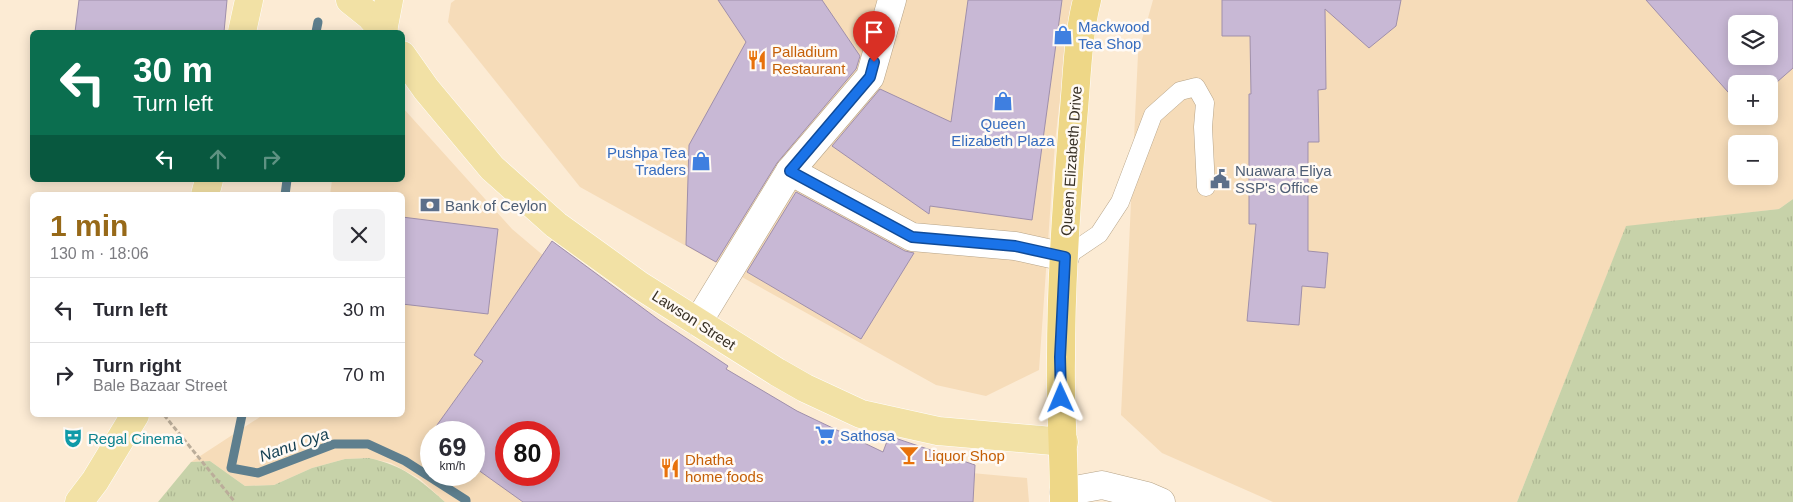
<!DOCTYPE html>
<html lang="en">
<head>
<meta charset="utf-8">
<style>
	:root { --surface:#fff; --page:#f2f2f3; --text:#2b2b33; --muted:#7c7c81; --line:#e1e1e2; --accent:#976918 }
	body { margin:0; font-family:Arial,sans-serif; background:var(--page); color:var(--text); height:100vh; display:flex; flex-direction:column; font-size:19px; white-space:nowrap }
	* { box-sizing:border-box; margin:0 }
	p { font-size:16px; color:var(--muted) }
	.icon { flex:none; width:28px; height:28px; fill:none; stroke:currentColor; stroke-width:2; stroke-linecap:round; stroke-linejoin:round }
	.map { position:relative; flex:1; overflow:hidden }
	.panel { position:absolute; left:30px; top:192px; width:375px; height:225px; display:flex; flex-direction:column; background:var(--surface); border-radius:8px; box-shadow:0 2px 12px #0003 }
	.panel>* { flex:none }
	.guide { position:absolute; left:30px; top:30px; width:375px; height:152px; border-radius:8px; box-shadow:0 2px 12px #0003; background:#0b6e4f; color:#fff; overflow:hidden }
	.buttons { position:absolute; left:1728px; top:15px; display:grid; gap:10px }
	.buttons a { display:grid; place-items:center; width:50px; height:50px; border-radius:8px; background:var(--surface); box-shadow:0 2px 12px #0003; font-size:25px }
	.speed { position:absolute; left:420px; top:421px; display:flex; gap:10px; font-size:25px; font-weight:700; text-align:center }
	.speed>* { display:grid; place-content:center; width:65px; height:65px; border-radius:50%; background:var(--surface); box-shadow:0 2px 12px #0003; line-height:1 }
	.speed small { font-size:12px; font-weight:400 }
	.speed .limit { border:8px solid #d22; background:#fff; color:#111 }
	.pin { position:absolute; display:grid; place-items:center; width:42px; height:42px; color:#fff; margin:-51px -21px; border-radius:50% 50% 50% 0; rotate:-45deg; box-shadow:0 0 5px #0007 }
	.pin .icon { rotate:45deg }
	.me { position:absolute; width:55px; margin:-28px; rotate:359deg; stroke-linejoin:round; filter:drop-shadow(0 0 4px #0008) }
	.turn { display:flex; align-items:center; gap:18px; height:105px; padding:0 20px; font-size:22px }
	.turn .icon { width:65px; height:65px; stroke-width:2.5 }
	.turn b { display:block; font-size:35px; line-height:42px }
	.lanes { display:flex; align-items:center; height:48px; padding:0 20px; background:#0003; justify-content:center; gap:25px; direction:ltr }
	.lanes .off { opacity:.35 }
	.round { display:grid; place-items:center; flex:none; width:52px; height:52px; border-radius:8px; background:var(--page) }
	.summary { display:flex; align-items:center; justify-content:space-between; height:85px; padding:0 20px }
	h1 { font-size:30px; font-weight:600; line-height:38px; color:var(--accent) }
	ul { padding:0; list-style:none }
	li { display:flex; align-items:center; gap:15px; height:65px; padding:0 20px; border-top:1px solid var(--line) }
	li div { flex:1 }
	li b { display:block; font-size:19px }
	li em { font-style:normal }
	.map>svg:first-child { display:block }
	.built { fill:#f6dcb9; fill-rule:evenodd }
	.grass { fill:url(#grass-tufts) }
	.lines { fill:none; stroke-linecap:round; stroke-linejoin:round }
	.stream { stroke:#5e7f8e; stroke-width:9 }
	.building { fill:#c8b8d5; stroke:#9f8fab; fill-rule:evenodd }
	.service-casing { stroke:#b6a387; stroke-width:19 }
	.minor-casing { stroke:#b6a387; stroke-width:29 }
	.primary-casing { stroke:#fff; stroke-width:29 }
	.trunk-casing { stroke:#fff; stroke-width:29 }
	.path { stroke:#bbad9a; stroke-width:3; stroke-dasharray:5 2.5; stroke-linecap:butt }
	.service { stroke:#fff; stroke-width:18 }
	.minor { stroke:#fff; stroke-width:28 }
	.primary { stroke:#f2e1a5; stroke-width:28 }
	.trunk { stroke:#eed787; stroke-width:28 }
	.route-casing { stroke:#114b97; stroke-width:12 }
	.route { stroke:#1a73e8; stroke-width:9 }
	.labels { text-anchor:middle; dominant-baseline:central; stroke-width:5; stroke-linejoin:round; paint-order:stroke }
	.shop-label { font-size:15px; fill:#366cbe; stroke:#fffaf5; text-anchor:start }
	.food-label { font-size:15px; fill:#c56008; stroke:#fffaf5; text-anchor:start }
	.street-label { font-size:15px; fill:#383025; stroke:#fffaf5 }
	.service-label { font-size:15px; fill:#4e5e75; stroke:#fffaf5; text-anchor:start }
	.culture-label { font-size:15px; fill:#0d838f; stroke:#fffaf5; text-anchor:start }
	.water-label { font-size:16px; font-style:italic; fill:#123e51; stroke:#fffaf5 }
</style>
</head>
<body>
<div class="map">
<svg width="1793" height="502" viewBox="0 0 1793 502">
	<defs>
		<pattern id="grass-tufts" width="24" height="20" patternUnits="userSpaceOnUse" patternTransform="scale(1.25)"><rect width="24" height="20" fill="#c7d2a9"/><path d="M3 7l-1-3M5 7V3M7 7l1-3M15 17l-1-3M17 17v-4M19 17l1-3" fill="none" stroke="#acb591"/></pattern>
	</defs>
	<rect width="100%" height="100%" fill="#fcebd4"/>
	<g class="built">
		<polygon points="455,0 1075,0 1066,48 1055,142 1039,370 986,396 936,385 580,187 448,22 451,3"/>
		<path d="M 1153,0 L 1793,0 L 1793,199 L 1779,209 L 1626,227 L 1517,502 L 1273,502 L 1162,453 L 1121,415 L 1138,54 ZM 1736,24 L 1769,24 L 1769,56 L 1736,56 ZM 1736,84 L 1769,84 L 1769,116 L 1736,116 ZM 1736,144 L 1769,144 L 1769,176 L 1736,176 Z"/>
		<path d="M 403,108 L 512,229 L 590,295 L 844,447 L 939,470 L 1027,478 L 1029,502 L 445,502 L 420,479 L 391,463 L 369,458 L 345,459 L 312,468 L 274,485 L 245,486 L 210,461 L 191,462 L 263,415 L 402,415 L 402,195 L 330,195 L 332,180 L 402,180 ZM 431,432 L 474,432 L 474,475 L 431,475 ZM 506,432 L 549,432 L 549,475 L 506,475 Z"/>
	</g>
	<g class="grass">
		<polygon points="1793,199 1793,502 1517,502 1626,226 1779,209"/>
		<path d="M 369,458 C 404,466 419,479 445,502 L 158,502 L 191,462 L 210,461 L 245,486 L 274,485 L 312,468 L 345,459 Z"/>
	</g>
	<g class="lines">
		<g class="stream">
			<polyline points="316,32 318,22"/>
			<polyline points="285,195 287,180"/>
			<polyline points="242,415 231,468 258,473 334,444 368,444 405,461 466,500 466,502"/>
		</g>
	</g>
	<g class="building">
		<polygon points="79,0 227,0 224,32 75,32"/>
		<polygon points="718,0 822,0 860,56 856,69 777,163 716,262 686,245 689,145 746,42"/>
		<polygon points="968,0 1062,0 1032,220 930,206 929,214 832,146 880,89 951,122"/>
		<polygon points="1222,0 1401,0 1396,26 1369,48 1325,9 1326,89 1318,90 1319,142 1308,142 1308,251 1328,253 1325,288 1302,286 1299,325 1247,321 1256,224 1249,224 1249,94 1251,94 1250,36 1222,36"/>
		<path d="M 1646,0 L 1793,0 L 1793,68 L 1769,89 L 1769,84 L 1736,84 L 1736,101 ZM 1736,24 L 1769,24 L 1769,56 L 1736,56 Z"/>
		<polygon points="796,192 905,251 914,253 861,339 747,272"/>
		<polygon points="402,217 498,229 488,314 402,304"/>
		<path d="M 552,241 L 659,320 L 728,366 L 726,369 L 797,411 L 883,452 L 889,436 L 975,465 L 973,502 L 523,502 L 474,467 L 474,432 L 432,432 L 483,361 L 474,355 ZM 506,432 L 549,432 L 549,475 L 506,475 Z"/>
	</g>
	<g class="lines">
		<defs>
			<polyline id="service" points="1065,257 1099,234 1120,202 1153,115 1180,91 1196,87 1205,103 1203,127 1206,187"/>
			<g id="minor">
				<polyline points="790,171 870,77 892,0"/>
				<polyline points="698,322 790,171 912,237 1015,246 1065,257"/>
				<polyline points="1064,492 1102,485 1147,496 1161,502"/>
			</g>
			<g id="primary">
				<polyline points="350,0 370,16 384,32"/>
				<polyline points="383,31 389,0"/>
				<polyline points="242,32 249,0"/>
				<polyline points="402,55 426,89 492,168 556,225 639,285 777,372 805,388 861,414 938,431 1064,442"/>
				<polyline points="205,195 209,180"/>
				<polyline points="79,502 95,481 135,415"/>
			</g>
			<path id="trunk" d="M 1064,502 C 1064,454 1060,406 1061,358 C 1061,279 1067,199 1073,120 C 1077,81 1077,39 1087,0"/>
		</defs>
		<use href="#service" class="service-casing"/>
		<use href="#minor" class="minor-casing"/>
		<use href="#primary" class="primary-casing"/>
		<use href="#trunk" class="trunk-casing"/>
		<polyline class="path" points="164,415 235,502"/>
		<use href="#service" class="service"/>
		<use href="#minor" class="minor"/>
		<use href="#primary" class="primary"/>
		<use href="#trunk" class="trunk"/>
	</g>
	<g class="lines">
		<defs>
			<polyline id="route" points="874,62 870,77 790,171 912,237 1015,246 1065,257 1060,357 1061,398"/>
		</defs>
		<use href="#route" class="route-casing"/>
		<use href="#route" class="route"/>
	</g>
	<defs>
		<symbol id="shop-bare" viewBox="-9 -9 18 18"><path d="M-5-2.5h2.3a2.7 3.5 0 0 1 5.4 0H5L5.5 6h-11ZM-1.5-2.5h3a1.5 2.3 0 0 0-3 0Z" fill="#3f7fe0" stroke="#fffaf5" stroke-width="2.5" paint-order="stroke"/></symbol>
		<symbol id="restaurant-bare" viewBox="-9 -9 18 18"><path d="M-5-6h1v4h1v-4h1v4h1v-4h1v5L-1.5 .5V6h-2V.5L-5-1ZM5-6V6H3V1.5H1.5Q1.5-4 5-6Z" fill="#e8710a" stroke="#fffaf5" stroke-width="2.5" paint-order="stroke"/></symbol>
		<symbol id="civic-bare" viewBox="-9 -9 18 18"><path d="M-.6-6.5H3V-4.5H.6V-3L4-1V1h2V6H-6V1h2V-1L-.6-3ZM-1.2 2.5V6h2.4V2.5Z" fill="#5c6f8a" stroke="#fffaf5" stroke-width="2.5" paint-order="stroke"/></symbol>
		<symbol id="bank-bare" viewBox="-9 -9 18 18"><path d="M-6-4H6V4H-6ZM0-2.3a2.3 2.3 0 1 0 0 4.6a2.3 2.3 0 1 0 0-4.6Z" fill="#5c6f8a" stroke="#fffaf5" stroke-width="2.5" paint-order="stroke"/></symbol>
		<symbol id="supermarket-bare" viewBox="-9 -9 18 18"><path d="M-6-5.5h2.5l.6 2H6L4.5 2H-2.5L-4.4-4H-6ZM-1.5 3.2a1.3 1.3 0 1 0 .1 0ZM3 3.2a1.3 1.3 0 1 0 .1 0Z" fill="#3f7fe0" stroke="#fffaf5" stroke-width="2.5" paint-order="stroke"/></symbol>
		<symbol id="theatre-bare" viewBox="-9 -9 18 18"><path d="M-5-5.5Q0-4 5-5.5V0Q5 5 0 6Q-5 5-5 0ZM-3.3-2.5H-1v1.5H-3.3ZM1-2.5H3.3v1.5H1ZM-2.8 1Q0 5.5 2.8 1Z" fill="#0f9aa8" stroke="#fffaf5" stroke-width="2.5" paint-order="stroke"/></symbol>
		<symbol id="bar-bare" viewBox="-9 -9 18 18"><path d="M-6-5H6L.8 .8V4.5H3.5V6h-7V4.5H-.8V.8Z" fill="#e8710a" stroke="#fffaf5" stroke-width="2.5" paint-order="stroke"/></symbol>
	</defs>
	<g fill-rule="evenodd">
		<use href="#shop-bare" x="1049" y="21" width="28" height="28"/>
		<use href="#restaurant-bare" x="743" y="46" width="28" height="28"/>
		<use href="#shop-bare" x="989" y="87" width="28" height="28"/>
		<use href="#shop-bare" x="687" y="147" width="28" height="28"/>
		<use href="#civic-bare" x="1206" y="165" width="28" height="28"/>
		<use href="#bank-bare" x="416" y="191" width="28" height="28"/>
		<use href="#supermarket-bare" x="811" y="421" width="28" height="28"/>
		<use href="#theatre-bare" x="59" y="424" width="28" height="28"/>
		<use href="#bar-bare" x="895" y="441" width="28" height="28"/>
		<use href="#restaurant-bare" x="656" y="454" width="28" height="28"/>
	</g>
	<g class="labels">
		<g class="shop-label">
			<text x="1078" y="26">Mackwood<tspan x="1078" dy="17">Tea Shop</tspan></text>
			<text x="1003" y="123" text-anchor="middle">Queen<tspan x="1003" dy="17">Elizabeth Plaza</tspan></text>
			<text x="686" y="152" text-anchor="end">Pushpa Tea<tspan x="686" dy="17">Traders</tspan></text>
			<text x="840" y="435">Sathosa</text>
		</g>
		<g class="food-label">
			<text x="772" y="51">Palladium<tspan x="772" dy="17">Restaurant</tspan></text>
			<text x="924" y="455">Liquor Shop</text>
			<text x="685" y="459">Dhatha<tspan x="685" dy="17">home foods</tspan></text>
		</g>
		<g class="street-label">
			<text transform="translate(1071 161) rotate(-86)">Queen Elizabeth Drive</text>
			<text transform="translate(694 320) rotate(33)">Lawson Street</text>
		</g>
		<g class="service-label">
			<text x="1235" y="170">Nuawara Eliya<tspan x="1235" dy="17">SSP's Office</tspan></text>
			<text x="445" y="205">Bank of Ceylon</text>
		</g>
		<g class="culture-label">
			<text x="88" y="438">Regal Cinema</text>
		</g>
		<g class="water-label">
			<text transform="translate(294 445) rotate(-19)">Nanu Oya</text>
		</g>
	</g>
</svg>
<div class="buttons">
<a><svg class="icon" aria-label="layers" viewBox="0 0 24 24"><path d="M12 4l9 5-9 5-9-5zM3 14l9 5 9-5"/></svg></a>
<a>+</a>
<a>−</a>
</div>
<div class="speed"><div>69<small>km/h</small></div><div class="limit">80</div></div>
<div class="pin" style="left:874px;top:62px;background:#d93025"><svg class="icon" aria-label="arrive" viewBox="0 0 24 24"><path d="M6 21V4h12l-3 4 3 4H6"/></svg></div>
<svg class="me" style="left:1061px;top:398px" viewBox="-20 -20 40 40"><path d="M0-17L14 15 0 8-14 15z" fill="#1a73e8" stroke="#fff" stroke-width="4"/></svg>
<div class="guide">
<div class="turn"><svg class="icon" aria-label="left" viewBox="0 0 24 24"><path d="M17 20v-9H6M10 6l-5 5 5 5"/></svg><div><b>30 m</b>Turn left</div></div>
<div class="lanes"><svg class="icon" aria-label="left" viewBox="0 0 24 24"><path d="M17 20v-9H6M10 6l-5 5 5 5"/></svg><svg class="icon off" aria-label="ahead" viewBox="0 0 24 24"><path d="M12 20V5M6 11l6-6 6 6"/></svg><svg class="icon off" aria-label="right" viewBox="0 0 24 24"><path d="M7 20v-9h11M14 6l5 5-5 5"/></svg></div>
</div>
<section class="panel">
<div class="summary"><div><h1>1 min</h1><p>130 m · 18:06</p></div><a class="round"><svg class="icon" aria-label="close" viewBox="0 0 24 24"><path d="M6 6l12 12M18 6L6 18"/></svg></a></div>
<ul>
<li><svg class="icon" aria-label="left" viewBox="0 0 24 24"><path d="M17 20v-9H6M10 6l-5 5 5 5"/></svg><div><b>Turn left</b></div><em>30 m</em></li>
<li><svg class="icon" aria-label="right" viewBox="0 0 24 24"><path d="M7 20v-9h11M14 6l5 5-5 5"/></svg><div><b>Turn right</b><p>Bale Bazaar Street</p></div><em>70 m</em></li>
</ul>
</section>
</div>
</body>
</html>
